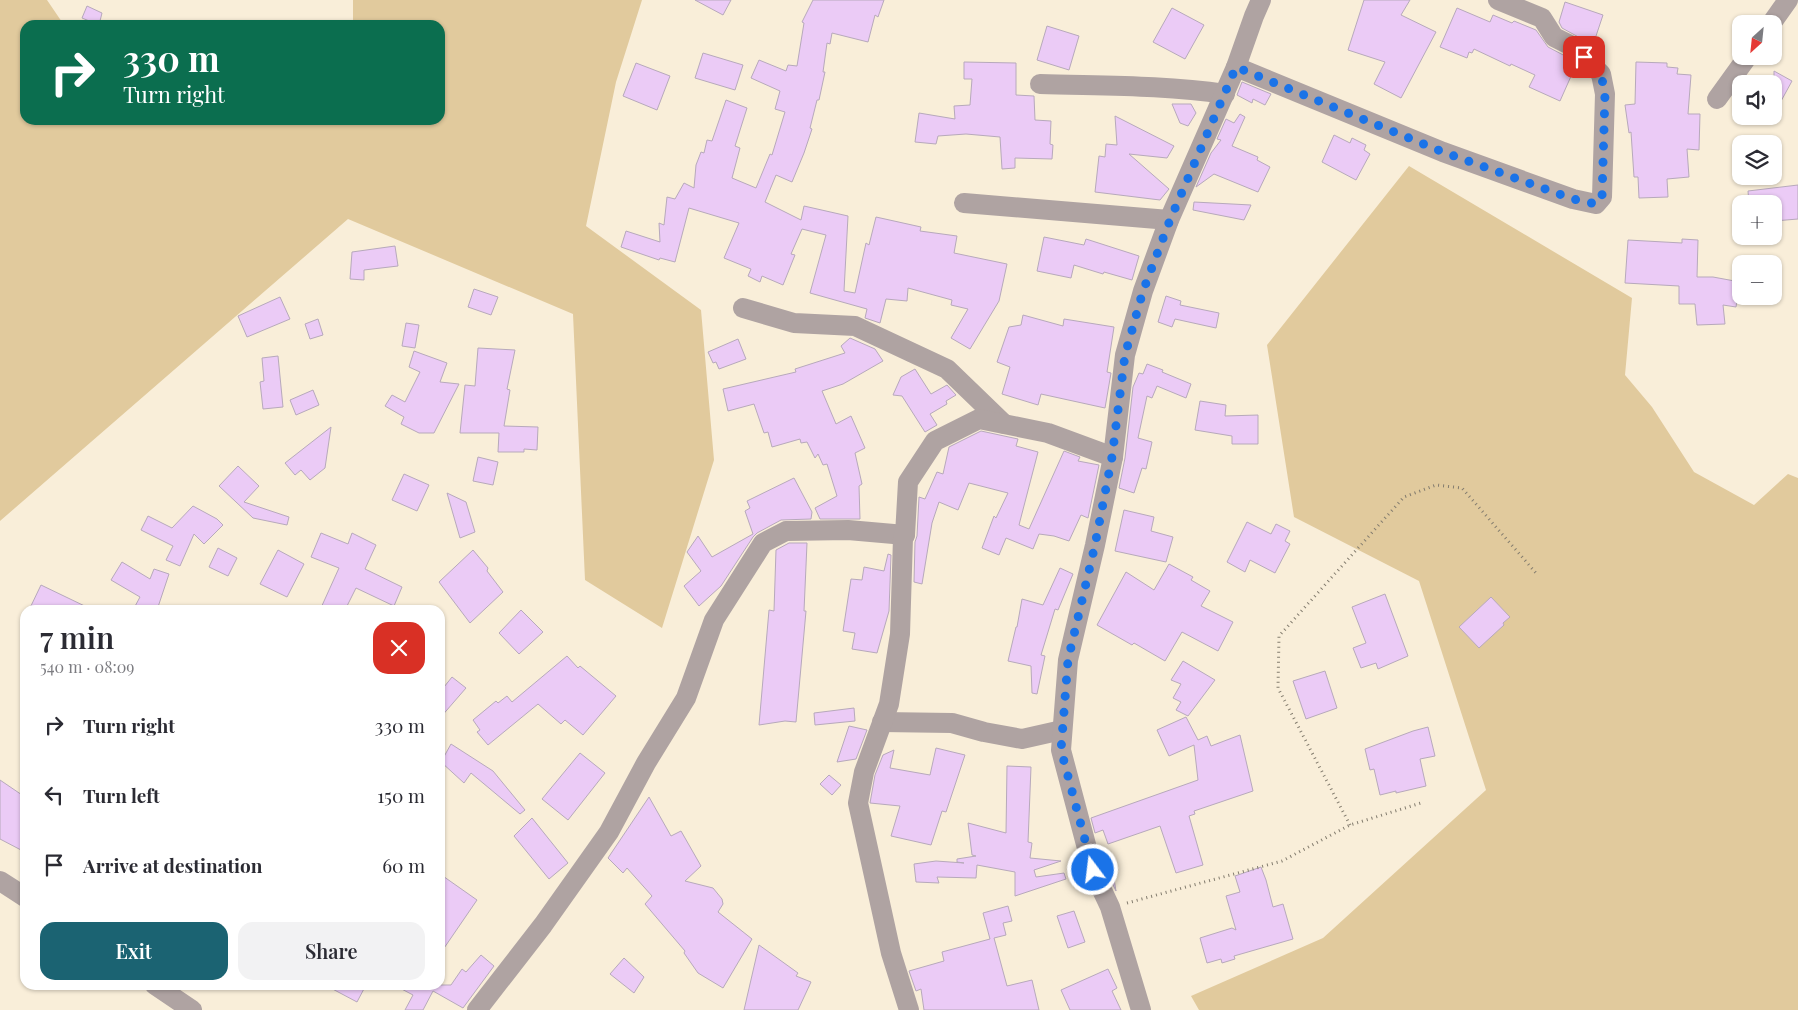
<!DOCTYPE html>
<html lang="en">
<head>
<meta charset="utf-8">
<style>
	:root { --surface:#fff; --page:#f2f2f3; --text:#2b2b33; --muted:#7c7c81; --accent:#1b6372 }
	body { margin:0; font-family:"Playfair Display",serif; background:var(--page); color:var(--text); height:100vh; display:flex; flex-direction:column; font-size:19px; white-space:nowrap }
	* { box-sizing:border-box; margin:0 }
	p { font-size:16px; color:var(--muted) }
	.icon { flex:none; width:28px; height:28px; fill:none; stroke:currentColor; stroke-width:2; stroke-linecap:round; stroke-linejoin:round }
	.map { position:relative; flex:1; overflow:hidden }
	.drawer { position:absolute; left:20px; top:605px; width:425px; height:385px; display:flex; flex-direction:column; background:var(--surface); border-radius:15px; box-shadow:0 1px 4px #0004 }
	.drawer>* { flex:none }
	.banner { position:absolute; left:20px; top:20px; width:425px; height:105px; border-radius:15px; box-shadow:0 1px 4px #0004; background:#0b6e4f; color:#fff; overflow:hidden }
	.needle { width:32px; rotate:207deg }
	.controls { position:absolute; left:1732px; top:15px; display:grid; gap:10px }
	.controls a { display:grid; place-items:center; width:50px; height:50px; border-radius:10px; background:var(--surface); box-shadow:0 1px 4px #0004; font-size:25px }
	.pin { position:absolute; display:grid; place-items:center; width:42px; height:42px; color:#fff; margin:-21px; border-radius:10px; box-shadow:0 2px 8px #0006 }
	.me { position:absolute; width:55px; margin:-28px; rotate:345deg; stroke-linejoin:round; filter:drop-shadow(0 0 4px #0008) }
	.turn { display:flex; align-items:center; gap:18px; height:105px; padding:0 20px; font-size:22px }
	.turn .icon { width:65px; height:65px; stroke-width:2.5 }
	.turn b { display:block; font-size:35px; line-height:42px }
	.round { display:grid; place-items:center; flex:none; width:52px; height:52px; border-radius:15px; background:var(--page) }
	.head { display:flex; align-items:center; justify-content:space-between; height:85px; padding:0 20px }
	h1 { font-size:30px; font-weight:600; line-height:38px }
	.cta { display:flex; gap:10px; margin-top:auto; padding:10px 20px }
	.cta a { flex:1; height:58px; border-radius:15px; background:var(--accent); color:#fff; font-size:20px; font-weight:600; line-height:58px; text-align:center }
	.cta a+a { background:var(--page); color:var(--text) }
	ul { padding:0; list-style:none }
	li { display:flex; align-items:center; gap:15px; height:70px; padding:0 20px }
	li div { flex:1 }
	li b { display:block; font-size:19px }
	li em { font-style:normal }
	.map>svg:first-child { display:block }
	.green { fill:#e1ca9d }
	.building { fill:#ebcbf6; stroke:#b7a9bb }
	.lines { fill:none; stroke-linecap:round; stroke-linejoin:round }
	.path { stroke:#837c6e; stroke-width:3; stroke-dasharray:1 4; stroke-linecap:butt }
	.street { stroke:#afa3a2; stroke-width:20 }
	.route { stroke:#1a73e8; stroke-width:9; stroke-dasharray:0 16.2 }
</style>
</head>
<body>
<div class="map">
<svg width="1798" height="1010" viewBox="0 0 1798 1010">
	<rect width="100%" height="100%" fill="#f9eed9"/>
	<g class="green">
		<polygon points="0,0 47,0 64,25 25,25 25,120 440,120 440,25 353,25 353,0 642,0 616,82 586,226 701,310 714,460 662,628 585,580 573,314 348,219 0,521"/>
		<polygon points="231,20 294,25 195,25"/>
		<polygon points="1409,166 1632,298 1625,375 1652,407 1694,472 1754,505 1788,474 1798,478 1798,1010 1199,1010 1191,996 1323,938 1486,790 1419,581 1294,517 1267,345"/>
	</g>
	<g class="building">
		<polygon points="695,0 731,0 723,15"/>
		<polygon points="813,0 884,0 878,17 875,15 868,42 832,33 830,44 827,43 823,72 825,72 819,100 817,100 810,128 812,129 804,153 792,182 776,175 765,202 801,220 804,206 848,216 844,291 855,293 866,243 869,245 876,217 921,227 920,231 957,236 954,253 1007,264 999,301 970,349 951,338 968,309 951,305 952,300 908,288 907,301 886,299 880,323 865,318 867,309 810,293 826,235 802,229 791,254 795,255 783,285 762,276 760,282 748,276 751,269 724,258 739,223 689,208 675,262 660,258 659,260 621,247 626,231 660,242 659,223 664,225 667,197 675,199 684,183 694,188 696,165 701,152 704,153 707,140 712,141 726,100 747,108 735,146 740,148 732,178 756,188 770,154 772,155 785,112 775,109 780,91 751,78 759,60 786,71 788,65 797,66 804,23 802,22"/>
		<polygon points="1364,0 1410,0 1401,15 1436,32 1401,98 1374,84 1385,62 1348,50"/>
		<polygon points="1565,2 1603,15 1593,45 1562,28 1559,22"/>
		<polygon points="87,6 102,13 99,25 82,18"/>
		<polygon points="1172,8 1204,25 1185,59 1153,42"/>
		<polygon points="1457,8 1490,22 1493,15 1512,23 1514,21 1536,30 1548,47 1567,57 1576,65 1560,101 1529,87 1535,75 1511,64 1510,66 1474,49 1472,53 1469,52 1467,58 1440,47"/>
		<polygon points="1047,26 1079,36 1069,70 1037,60"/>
		<polygon points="703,53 743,65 735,90 695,78"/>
		<polygon points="964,62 1016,63 1016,95 1034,96 1035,120 1051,121 1050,144 1053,145 1052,159 1015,158 1015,168 1002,169 1000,137 966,134 938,136 936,144 915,142 919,113 955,119 954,106 970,105 972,79 964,79"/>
		<polygon points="1636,62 1667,63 1667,67 1678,68 1677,74 1691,75 1688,114 1700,114 1699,150 1687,149 1689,177 1667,179 1668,197 1639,198 1638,177 1634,177 1631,132 1629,133 1625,105 1635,104"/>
		<polygon points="636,63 670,76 657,110 623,96"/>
		<polygon points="1774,71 1792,81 1774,114"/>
		<polygon points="1242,82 1271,94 1265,105 1253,99 1252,103 1237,95"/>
		<polygon points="1172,104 1191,104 1196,113 1188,126 1180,123"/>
		<polygon points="1240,114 1245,117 1232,146 1258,157 1257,160 1270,167 1258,192 1214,174 1196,187 1211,153 1221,140 1217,139 1226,119 1234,123"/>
		<polygon points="1115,116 1174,146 1167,158 1129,154 1169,189 1160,200 1095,192 1099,156 1105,157 1106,144 1117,145"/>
		<polygon points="1334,135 1350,143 1352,138 1366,145 1364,150 1370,154 1356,180 1322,162"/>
		<polygon points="1798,185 1798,219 1774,221 1774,204 1749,204 1748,191"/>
		<polygon points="1194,202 1251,205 1244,220 1193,210"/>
		<polygon points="1044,237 1084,245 1086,239 1139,256 1132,280 1104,272 1103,274 1074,265 1071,278 1037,271"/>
		<polygon points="1682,239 1698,240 1697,277 1713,277 1740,282 1736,307 1723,305 1725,324 1697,325 1695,304 1679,304 1679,286 1625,283 1628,240 1682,243"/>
		<polygon points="395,246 398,266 364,270 364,280 350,279 352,252"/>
		<polygon points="474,289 498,297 491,315 468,307"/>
		<polygon points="1166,296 1181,301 1180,305 1219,313 1216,328 1175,319 1172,327 1158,322"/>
		<polygon points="280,297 290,319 247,337 238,316"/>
		<polygon points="1023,315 1063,326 1064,319 1114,327 1107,372 1111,373 1105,408 1041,394 1038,405 1002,394 1010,367 997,362 1009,327 1021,325"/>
		<polygon points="318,319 323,335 310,339 305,324"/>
		<polygon points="406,323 419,325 415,348 402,346"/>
		<polygon points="850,338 875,349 883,361 843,384 822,391 836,424 851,416 865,448 855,453 862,484 859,486 860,519 820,519 815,508 837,496 827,464 823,465 818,454 815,458 807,442 801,443 800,439 772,447 768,432 764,433 754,404 728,411 723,389 796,372 795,369 845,353 841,346"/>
		<polygon points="738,339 746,359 719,369 716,362 713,363 708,352"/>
		<polygon points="478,348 515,350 507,389 510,390 504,426 538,427 537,450 524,449 524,452 498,452 499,433 460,433 465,385 475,386"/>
		<polygon points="414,351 447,363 440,382 459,384 434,433 419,433 401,424 404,417 385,406 392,395 405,402 420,372 409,367"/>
		<polygon points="278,356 283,407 263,409 260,382 264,381 262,358"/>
		<polygon points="1147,364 1163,370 1162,372 1191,384 1186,398 1157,386 1152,398 1147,396 1138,438 1152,442 1146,469 1142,468 1134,493 1119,488 1125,458 1133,387 1139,373 1143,374"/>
		<polygon points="915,369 931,394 947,385 956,395 946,401 947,404 930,414 937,425 925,432 902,396 893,395 901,377"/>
		<polygon points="313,390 319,405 296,415 290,400"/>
		<polygon points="1200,401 1226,405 1225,416 1258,415 1258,444 1232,444 1232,436 1195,430"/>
		<polygon points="331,427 325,468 310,480 301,470 295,475 285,463"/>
		<polygon points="981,431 1018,439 1016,446 1038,452 1019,525 1029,529 1064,451 1080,457 1078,461 1099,465 1088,518 1081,515 1069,541 1054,536 1039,534 1033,549 1006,538 999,555 982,548 994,516 996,518 1008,493 969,483 958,510 939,502 932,523 922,584 914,582 915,542 917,536 919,497 925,499 937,472 943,474 949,447"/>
		<polygon points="478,457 498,462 493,485 473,481"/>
		<polygon points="238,466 259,486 244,502 289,517 287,525 253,518 219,486"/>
		<polygon points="404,474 429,485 417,511 392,500"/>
		<polygon points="794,478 812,512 811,519 781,520 757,533 753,537 721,586 699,606 684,586 701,571 687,552 698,536 712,557 753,534 745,511 750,508 747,501"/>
		<polygon points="447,493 466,502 475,532 460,538"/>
		<polygon points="193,506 217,519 223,525 204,544 194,534 180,566 166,560 173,546 141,530 148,516 172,528"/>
		<polygon points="1124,510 1154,517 1151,531 1173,537 1166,562 1115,551"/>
		<polygon points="1247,522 1271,534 1276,524 1290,531 1285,541 1290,544 1275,573 1250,560 1245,572 1227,562"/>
		<polygon points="321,533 348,544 352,533 376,545 365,569 402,587 394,606 356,588 345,610 320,610 339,568 311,557"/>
		<polygon points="789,543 807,543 804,611 806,611 796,722 785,721 759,725 769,610 774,611 776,550"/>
		<polygon points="218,548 237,558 228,576 209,567"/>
		<polygon points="278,550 304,564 287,597 260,584"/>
		<polygon points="473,550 488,568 487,571 503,592 470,623 439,582"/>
		<polygon points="888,554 891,555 889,611 877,653 852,649 855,633 843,631 851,579 862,580 864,567 884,571"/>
		<polygon points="122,562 150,579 154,569 169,574 157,610 133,610 140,597 111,580"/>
		<polygon points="1169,564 1193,577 1191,580 1210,591 1201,606 1233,622 1218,651 1182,632 1165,661 1134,643 1132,645 1097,625 1126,572 1154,590"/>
		<polygon points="1060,568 1073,574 1058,610 1055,609 1041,655 1045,656 1037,694 1032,693 1031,666 1008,661 1016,627 1017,627 1022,599 1043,605"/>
		<polygon points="41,585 93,610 29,610"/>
		<polygon points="1385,594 1408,656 1378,669 1376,663 1361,668 1353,648 1366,643 1352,607"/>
		<polygon points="1491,597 1510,617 1503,623 1504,625 1479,648 1459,627"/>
		<polygon points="521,610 543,632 519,654 499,633"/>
		<polygon points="567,656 578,668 580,666 616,696 583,735 565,720 561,724 538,704 488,745 477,732 480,730 473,720 496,701 498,703 507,696 512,702"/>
		<polygon points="1183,661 1215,680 1188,716 1176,710 1181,702 1173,698 1181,684 1171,680"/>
		<polygon points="1325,671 1337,708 1306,719 1293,681"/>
		<polygon points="452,677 466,688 440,718 440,692"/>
		<polygon points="854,708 855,721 815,725 814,713"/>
		<polygon points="1186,717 1198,740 1207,736 1211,746 1240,735 1253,791 1194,811 1195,814 1189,816 1203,865 1176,873 1160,826 1108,844 1103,830 1095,833 1091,818 1198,780 1194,745 1169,756 1157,730"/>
		<polygon points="849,726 867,730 856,759 837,762"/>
		<polygon points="1428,727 1435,756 1420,759 1426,786 1396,793 1396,791 1380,795 1374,769 1370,770 1365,749 1413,731"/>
		<polygon points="451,744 493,771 525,810 520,814 471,773 464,783 441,762"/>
		<polygon points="936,748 965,755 946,812 942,811 931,845 891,836 900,806 870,803 875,775 883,755 894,750 890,768 930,775"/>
		<polygon points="580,753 605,773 568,820 542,799"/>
		<polygon points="1007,766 1031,767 1028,842 1032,843 1030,858 1061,861 1034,870 1036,877 1064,873 1066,879 1015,896 1015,872 977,865 976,878 937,877 939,883 916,882 914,864 936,861 964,863 957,862 957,859 976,856 972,855 968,823 1006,833"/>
		<polygon points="829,775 841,785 832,795 820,784"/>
		<polygon points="0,780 25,797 25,843 21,850 0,839"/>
		<polygon points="649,797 671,836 681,831 701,866 685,881 713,888 722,899 723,904 718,912 752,939 723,988 698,973 684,953 685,951 645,904 652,896 627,868 623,873 608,858"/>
		<polygon points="532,818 568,863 549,879 514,836"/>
		<polygon points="1112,867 1116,891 1105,868"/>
		<polygon points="1261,867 1266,880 1273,907 1283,904 1293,939 1234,956 1235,959 1222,963 1221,959 1207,963 1200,938 1232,928 1236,930 1226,896 1240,892 1235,876"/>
		<polygon points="440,874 477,900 440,954"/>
		<polygon points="1008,906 1012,921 1003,923 1006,935 994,938 1007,986 1032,980 1039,1010 924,1010 921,989 916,991 909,971 944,961 942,952 990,939 983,913"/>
		<polygon points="1074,911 1085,942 1068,948 1057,916"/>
		<polygon points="759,945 798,973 796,976 811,982 798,1010 744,1010"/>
		<polygon points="481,955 494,966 463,1008 433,991 423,1010 405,1010 413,995 394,985 451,985 462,969 466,972"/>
		<polygon points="624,958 644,977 634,993 610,974"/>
		<polygon points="1108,969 1117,988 1112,991 1121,1010 1070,1010 1061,990"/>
		<polygon points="325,985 366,985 357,1002"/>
	</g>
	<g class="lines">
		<g class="path">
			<polyline points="1350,825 1278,688 1279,636 1404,497 1436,485 1462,488 1536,573"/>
			<polyline points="1127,903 1282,861 1350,825 1421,803"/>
		</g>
		<g class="street">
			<polyline points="1771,24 1788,0"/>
			<polyline points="1236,67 1443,152 1573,199 1596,204 1602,197 1605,94 1601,74 1574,47 1554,37 1542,18 1498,0"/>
			<path d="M 1040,84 C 1102,86 1164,85 1225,94"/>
			<polyline points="1717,99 1748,56"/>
			<polyline points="964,203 1169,220"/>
			<polyline points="743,308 794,323 855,326 947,369 1004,424"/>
			<polyline points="882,722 952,723 984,732 1022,739 1062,730"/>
			<polyline points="0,881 25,897"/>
			<polyline points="155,985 192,1010"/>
			<polyline points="477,1010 543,925 609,832 646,763 686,698 714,620 763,543 786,531 848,530 905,535"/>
			<polyline points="909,1010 891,953 858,803 864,772 889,704 900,634 903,538 905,535 908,482 935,441 979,419 1048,433 1113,457"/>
			<polyline points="1141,1010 1110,907 1093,871 1061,750 1068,660 1095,545 1113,457 1125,355 1143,291 1169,220 1236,67 1254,16 1261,0"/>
		</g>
	</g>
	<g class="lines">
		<polyline class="route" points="1093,870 1061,750 1068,660 1095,545 1112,457 1125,355 1143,291 1170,220 1236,67 1443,152 1573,199 1596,204 1602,197 1605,94 1601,74 1584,57"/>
	</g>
</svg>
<div class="controls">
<a><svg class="needle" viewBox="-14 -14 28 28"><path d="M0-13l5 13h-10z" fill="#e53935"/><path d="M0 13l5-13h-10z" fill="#7c7c81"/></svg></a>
<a><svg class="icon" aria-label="sound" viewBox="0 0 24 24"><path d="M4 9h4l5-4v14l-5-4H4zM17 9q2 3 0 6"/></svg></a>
<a><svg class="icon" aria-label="layers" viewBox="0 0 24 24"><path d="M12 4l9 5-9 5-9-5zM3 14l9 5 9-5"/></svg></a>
<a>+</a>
<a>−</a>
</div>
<div class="pin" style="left:1584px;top:57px;background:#d93025"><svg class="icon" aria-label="arrive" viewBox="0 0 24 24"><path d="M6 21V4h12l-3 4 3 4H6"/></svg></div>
<svg class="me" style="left:1093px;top:870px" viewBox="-20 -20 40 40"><circle r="17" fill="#1a73e8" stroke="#fff" stroke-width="3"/><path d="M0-11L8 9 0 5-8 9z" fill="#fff"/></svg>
<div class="banner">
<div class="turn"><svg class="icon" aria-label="right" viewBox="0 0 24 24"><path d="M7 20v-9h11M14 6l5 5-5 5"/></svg><div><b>330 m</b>Turn right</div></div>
</div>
<section class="drawer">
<div class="head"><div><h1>7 min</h1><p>540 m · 08:09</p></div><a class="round" style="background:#d93025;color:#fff"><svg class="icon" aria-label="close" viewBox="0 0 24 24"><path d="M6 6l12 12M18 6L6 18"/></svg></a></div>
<ul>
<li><svg class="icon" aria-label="right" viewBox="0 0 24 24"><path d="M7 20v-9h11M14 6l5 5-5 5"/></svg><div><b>Turn right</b></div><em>330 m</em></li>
<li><svg class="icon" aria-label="left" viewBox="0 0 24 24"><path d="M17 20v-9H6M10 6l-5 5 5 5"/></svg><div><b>Turn left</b></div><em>150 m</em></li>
<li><svg class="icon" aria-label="arrive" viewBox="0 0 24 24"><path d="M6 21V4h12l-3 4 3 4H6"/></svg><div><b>Arrive at destination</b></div><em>60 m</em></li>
</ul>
<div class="cta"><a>Exit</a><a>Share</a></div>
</section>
</div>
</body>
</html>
